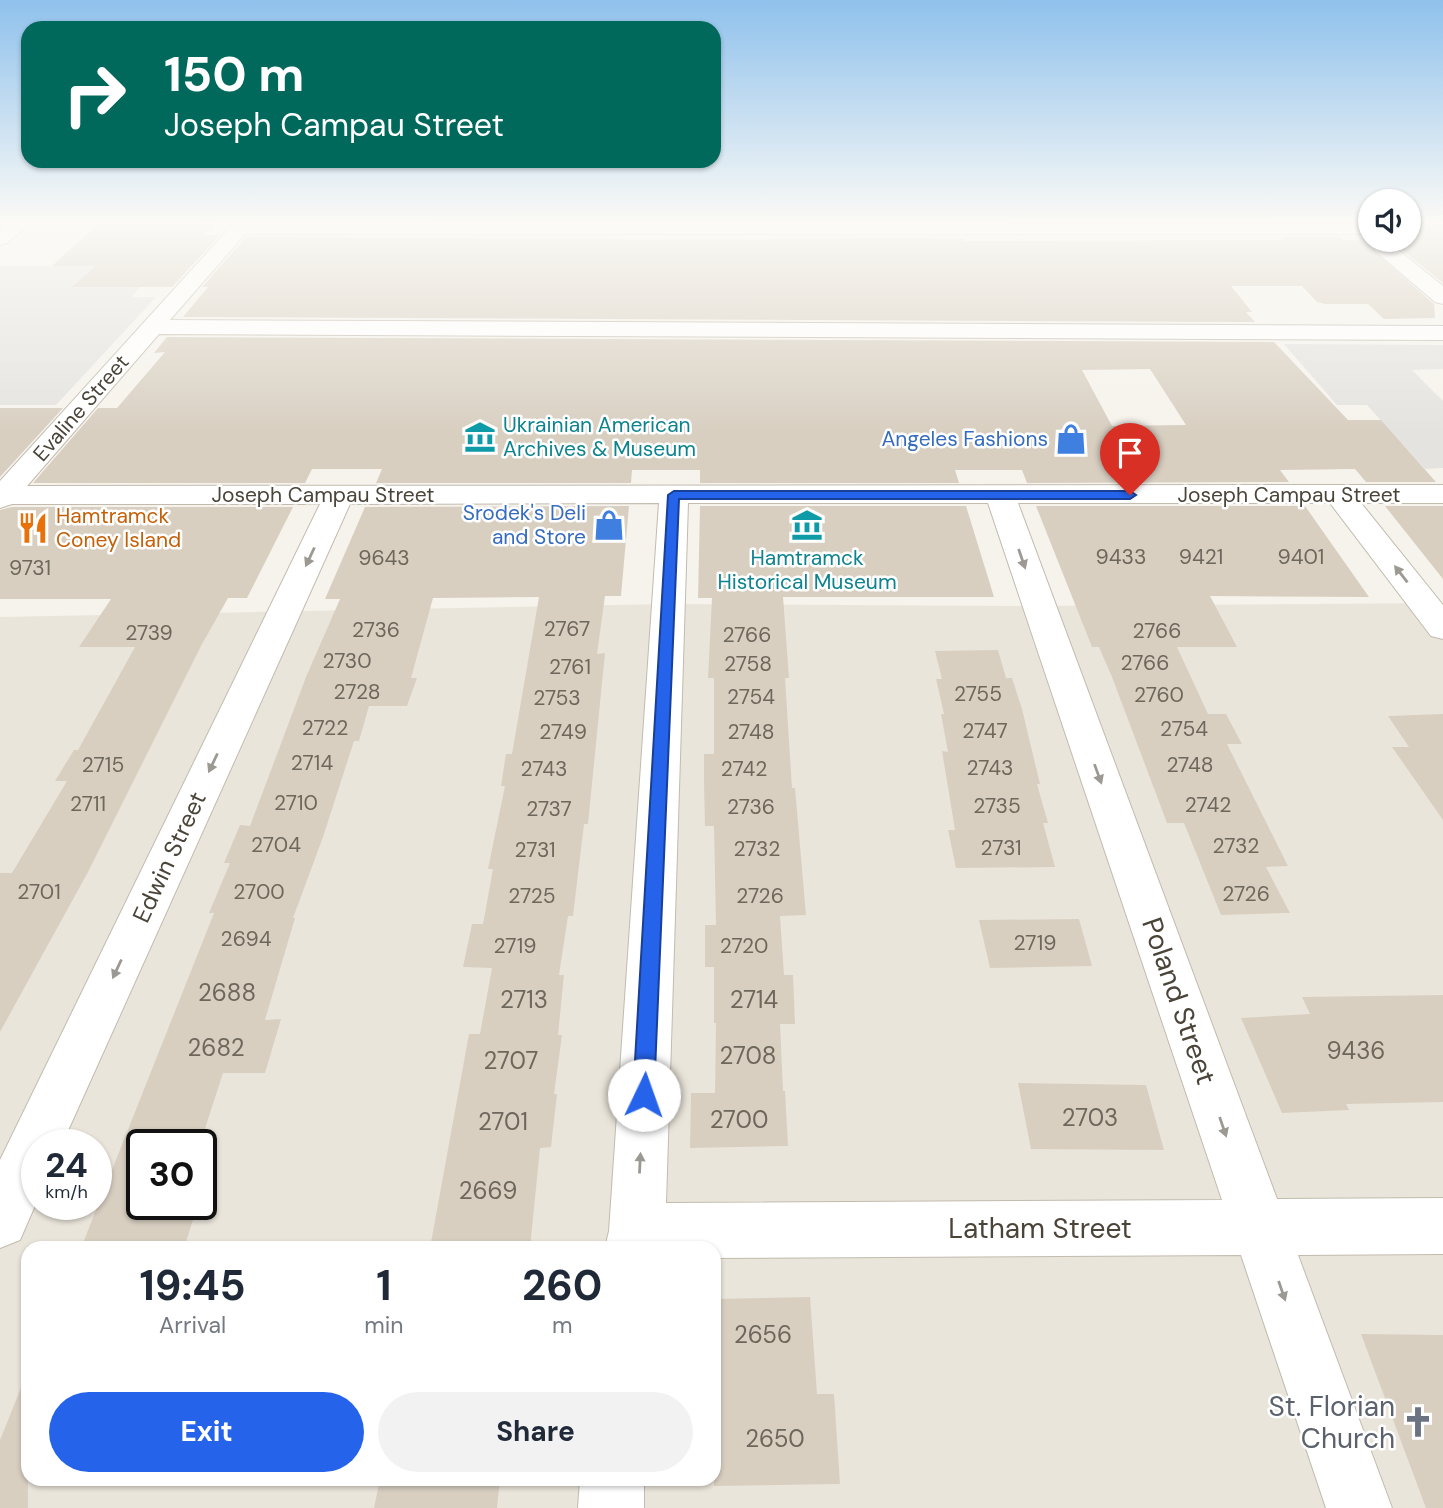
<!DOCTYPE html>
<html lang="en">
<head>
<meta charset="utf-8">
<style>
	:root { --surface:#fff; --page:#f2f2f3; --text:#1f2937; --muted:#747a83; --accent:#2563eb }
	body { margin:0; font-family:"DM Sans",sans-serif; background:var(--page); color:var(--text); height:100vh; display:flex; flex-direction:column; font-size:26px; white-space:nowrap }
	* { box-sizing:border-box; margin:0 }
	p { font-size:23px; color:var(--muted) }
	.icon { flex:none; width:38px; height:38px; fill:none; stroke:currentColor; stroke-width:2; stroke-linecap:round; stroke-linejoin:round }
	.map { position:relative; flex:1; overflow:hidden }
	.details { position:absolute; left:21px; top:1241px; width:700px; height:245px; display:flex; flex-direction:column; background:var(--surface); border-radius:21px; box-shadow:0 2px 5px #0004 }
	.details>* { flex:none }
	.banner { position:absolute; left:21px; top:21px; width:700px; height:147px; border-radius:21px; box-shadow:0 2px 5px #0004; background:#00695c; color:#fff; overflow:hidden }
	.buttons { position:absolute; left:1358px; top:189px; display:grid; gap:14px }
	.buttons a { display:grid; place-items:center; width:63px; height:63px; border-radius:50%; background:var(--surface); box-shadow:0 2px 5px #0004; font-size:35px }
	.speed { position:absolute; left:21px; top:1129px; display:flex; gap:14px; font-size:35px; font-weight:700; text-align:center }
	.speed>* { display:grid; place-content:center; width:91px; height:91px; border-radius:50%; background:var(--surface); box-shadow:0 2px 5px #0004; line-height:1 }
	.speed small { font-size:18px; font-weight:400 }
	.speed .limit { border:4px solid #111; border-radius:10px; background:#fff; color:#111 }
	.pin { position:absolute; display:grid; place-items:center; width:60px; height:60px; color:#fff; margin:-72px -30px; border-radius:50% 50% 50% 0; rotate:-45deg; box-shadow:0 0 7px #0007 }
	.pin .icon { rotate:45deg }
	.me { position:absolute; width:77px; margin:-38px; rotate:3deg; stroke-linejoin:round; filter:drop-shadow(0 0 5px #0008) }
	.turn { display:flex; align-items:center; gap:24px; height:147px; padding:0 28px; font-size:32px }
	.turn .icon { width:91px; height:91px; stroke-width:2.5 }
	.turn b { display:block; font-size:49px; line-height:60px }
	.eta { display:flex; justify-content:space-evenly; align-items:center; height:119px; text-align:center }
	.eta b { font-size:42px; font-weight:700; line-height:49px }
	.cta { display:flex; gap:14px; margin-top:auto; padding:14px 28px }
	.cta a { flex:1; height:80px; border-radius:42px; background:var(--accent); color:#fff; font-size:28px; font-weight:700; line-height:80px; text-align:center }
	.cta a+a { background:var(--page); color:var(--text) }
	.map>svg:first-child { display:block }
	.residential { fill:#eae5da; fill-rule:evenodd }
	.parking { fill:#e5e3e0 }
	.building { fill:#d8cfc1; fill-rule:evenodd }
	.lines { fill:none; stroke-linecap:round; stroke-linejoin:round }
	.minor-casing { stroke:#c2bbae; stroke-width:2 }
	.minor { fill:#fff; fill-rule:evenodd }
	.oneway { fill:#9c9892 }
	.route { fill:#2563eb; stroke:#184099; stroke-width:2 }
	.labels { text-anchor:middle; dominant-baseline:central; stroke-width:5; stroke-linejoin:round; paint-order:stroke }
	.far-street-label { font-size:21px; fill:#4b4439; stroke:#fff }
	.far-culture-label { font-size:21px; fill:#0d838f; stroke:#fff; text-anchor:start }
	.far-shop-label { font-size:21px; fill:#366cbe; stroke:#fff; text-anchor:end }
	.far-food-label { font-size:21px; fill:#c56008; stroke:#fff; text-anchor:start }
	.number-label { font-size:21px; fill:#6e675b }
	.street-label { font-size:24px; fill:#4b4439; stroke:#fff }
	.near-number-label { font-size:24px; fill:#6e675b }
	.near-street-label { font-size:28px; fill:#4b4439; stroke:#fff }
	.near-worship-label { font-size:28px; fill:#5b616d; stroke:#fff; text-anchor:end }
</style>
</head>
<body>
<div class="map">
<svg width="1443" height="1508" viewBox="0 0 1443 1508">
	<rect width="100%" height="100%" fill="#f6f3ec"/>
	<path class="residential" d="M 1443,603 L 1443,1508 L 0,1508 L 0,617 L 668,604 L 1039,606 ZM 37,1144 L 96,1144 L 96,1204 L 37,1204 ZM 142,1144 L 201,1144 L 201,1204 L 142,1204 ZM 28,1248 L 714,1248 L 714,1479 L 28,1479 Z"/>
	<g class="parking">
		<polygon points="0,266 96,266 74,287 140,287 132,297 156,297 56,405 0,405"/>
		<polygon points="1284,344 1443,345 1443,369 1412,370 1443,401 1443,468 1425,469 1367,405 1337,405"/>
	</g>
	<g class="building">
		<polygon points="1409,222 1443,225 1443,283 1390,240 1409,240"/>
		<polygon points="215,223 204,235 220,235 172,287 72,287 96,266 52,266 96,226"/>
		<polygon points="246,237 713,240 894,238 964,239 965,241 1284,240 1281,237 1340,237 1343,240 1361,240 1434,304 1435,318 1384,319 1368,304 1325,304 1317,302 1302,286 1231,286 1252,312 1246,312 1255,322 183,317 208,287 202,287"/>
		<path d="M 167,337 L 1274,342 L 1348,420 L 1381,420 L 1436,482 L 1366,482 L 1355,469 L 1280,470 L 1289,482 L 1027,483 L 1022,470 L 955,470 L 959,483 L 700,483 L 700,470 L 632,470 L 631,483 L 376,483 L 382,469 L 312,469 L 305,483 L 33,483 L 98,408 L 117,408 L 165,352 L 154,353 ZM 1150,369 L 1186,425 L 1112,426 L 1082,370 Z"/>
		<polygon points="0,408 63,408 0,477"/>
		<polygon points="629,506 621,596 605,596 597,654 605,653 588,824 584,824 573,916 568,916 559,975 564,975 558,1035 562,1035 554,1094 557,1094 551,1147 540,1148 530,1248 430,1248 469,1034 480,1034 492,968 463,967 472,924 483,924 493,869 488,869 505,786 501,786 506,754 512,754 539,597 433,598 411,678 417,678 407,706 369,706 359,741 354,741 323,837 293,918 295,918 265,1020 281,1019 265,1073 223,1073 201,1141 142,1143 142,1204 198,1204 184,1248 81,1248 214,913 209,913 230,863 224,863 240,825 250,826 306,677 340,599 325,599 365,507"/>
		<polygon points="700,506 966,506 994,597 783,597 789,678 785,678 792,788 795,788 806,915 780,916 784,975 793,975 795,1024 780,1024 783,1091 785,1091 788,1146 690,1148 691,1093 715,1093 716,1023 714,1023 714,967 705,967 705,925 716,925 714,826 705,826 704,784 704,754 714,754 714,678 708,678 712,598 698,598"/>
		<polygon points="1036,506 1305,506 1369,597 1210,596 1237,647 1177,647 1208,714 1226,714 1242,744 1227,744 1288,866 1266,867 1290,913 1221,915 1184,823 1167,823 1112,677 1099,647 1092,647"/>
		<polygon points="1385,506 1443,506 1443,579"/>
		<polygon points="12,507 293,507 247,598 228,598 201,646 88,872 0,1032 0,873 12,873 67,781 55,781 74,750 78,750 135,647 79,647 111,599 0,599 0,510"/>
		<polygon points="998,650 1006,678 1012,678 1022,709 1040,784 1037,784 1048,823 1043,823 1055,867 956,868 948,830 955,830 942,751 948,752 941,714 944,714 936,679 942,679 935,651"/>
		<polygon points="1443,714 1443,820 1392,747 1409,747 1388,716"/>
		<polygon points="1079,919 1092,966 990,968 979,920"/>
		<polygon points="1443,995 1443,1102 1346,1104 1349,1110 1282,1113 1241,1018 1310,1014 1302,997"/>
		<polygon points="1018,1083 1146,1085 1164,1150 1031,1149"/>
		<polygon points="810,1297 817,1394 834,1394 840,1484 714,1486 714,1299"/>
		<polygon points="1361,1334 1443,1335 1443,1508 1426,1508"/>
		<polygon points="27,1373 28,1508 0,1508 0,1440"/>
		<polygon points="380,1479 500,1479 497,1508 374,1508"/>
	</g>
	<g class="lines">
		<defs>
			<g id="minor">
				<polygon points="10,222 32,222 7,243 0,245 0,229"/>
				<path d="M 235,222 L 1366,224 L 1369,228 L 1359,234 L 245,234 L 170,320 L 1443,326 L 1443,340 L 159,334 L 27,486 L 1443,485 L 1443,503 L 1361,503 L 1443,605 L 1443,639 L 1431,636 L 1330,503 L 1018,503 L 1277,1199 L 1443,1198 L 1443,1254 L 1298,1255 L 1392,1508 L 1326,1508 L 1241,1255 L 714,1258 L 714,1248 L 605,1248 L 609,1231 L 659,503 L 350,504 L 62,1144 L 37,1144 L 37,1201 L 20,1240 L 0,1248 L 0,1160 L 320,504 L 12,504 L 0,508 L 0,481 ZM 688,503 L 988,503 L 1222,1200 L 666,1203 Z"/>
				<polygon points="1370,235 1370,240 1386,240 1443,286 1443,304 1435,302 1367,244 1364,240"/>
				<polygon points="580,1479 644,1479 644,1508 578,1508"/>
			</g>
		</defs>
		<use href="#minor" class="minor-casing"/>
		<use href="#minor" class="minor"/>
	</g>
	<defs><path id="oneway-solid" d="M-6-.8H1V-3.2L6.5 0L1 3.2V.8H-6Z" transform="scale(1.75)"/></defs>
	<g class="oneway">
		<use href="#oneway-solid" transform="translate(310 557) rotate(115)"/>
		<use href="#oneway-solid" transform="translate(1022 559) rotate(71)"/>
		<use href="#oneway-solid" transform="translate(1401 574) rotate(-128)"/>
		<use href="#oneway-solid" transform="translate(213 763) rotate(115)"/>
		<use href="#oneway-solid" transform="translate(1098 774) rotate(70)"/>
		<use href="#oneway-solid" transform="translate(117 969) rotate(115)"/>
		<use href="#oneway-solid" transform="translate(1223 1127) rotate(71)"/>
		<use href="#oneway-solid" transform="translate(640 1163) rotate(-87)"/>
		<use href="#oneway-solid" transform="translate(1282 1291) rotate(71)"/>
	</g>
	<linearGradient id="sky" x2="0" y2="1"><stop stop-color="#8fc1ec"/><stop offset="0.51" stop-color="#fbfaf6"/><stop offset="1" stop-color="#fbfaf6" stop-opacity="0"/></linearGradient>
	<rect width="1443" height="433" fill="url(#sky)"/>
	<polygon class="route" points="674,491 1130,491 1136,495 1130,499 679,499 654,1095 651,1102 644,1105 636,1102 633,1095 668,495"/>
	<defs>
		<symbol id="museum-bare" viewBox="-9 -9 18 18"><path d="M0-6L6-3V-2H-6V-3ZM-5-1h2V3h-2ZM-1-1h2V3h-2ZM3-1h2V3H3ZM-6 4H6V6H-6Z" fill="#0f9aa8" stroke="#fff" stroke-width="2.5" paint-order="stroke"/></symbol>
		<symbol id="shop-bare" viewBox="-9 -9 18 18"><path d="M-5-2.5h2.3a2.7 3.5 0 0 1 5.4 0H5L5.5 6h-11ZM-1.5-2.5h3a1.5 2.3 0 0 0-3 0Z" fill="#3f7fe0" stroke="#fff" stroke-width="2.5" paint-order="stroke"/></symbol>
		<symbol id="restaurant-bare" viewBox="-9 -9 18 18"><path d="M-5-6h1v4h1v-4h1v4h1v-4h1v5L-1.5 .5V6h-2V.5L-5-1ZM5-6V6H3V1.5H1.5Q1.5-4 5-6Z" fill="#e8710a" stroke="#fff" stroke-width="2.5" paint-order="stroke"/></symbol>
		<symbol id="church-bare" viewBox="-9 -9 18 18"><path d="M-1.2-6h2.4v3.5h3.3v2.4h-3.3V6h-2.4V-.1h-3.3v-2.4h3.3Z" fill="#6b7280" stroke="#fff" stroke-width="2.5" paint-order="stroke"/></symbol>
	</defs>
	<g fill-rule="evenodd">
		<use href="#museum-bare" x="458" y="415" width="44" height="44"/>
		<use href="#shop-bare" x="1049" y="417" width="44" height="44"/>
		<use href="#shop-bare" x="587" y="503" width="44" height="44"/>
		<use href="#museum-bare" x="785" y="503" width="44" height="44"/>
		<use href="#restaurant-bare" x="11" y="506" width="44" height="44"/>
		<use href="#church-bare" x="1396" y="1400" width="44" height="44"/>
	</g>
	<g class="labels">
		<g class="far-street-label">
			<text transform="translate(81 408) rotate(-49)">Evaline Street</text>
			<text x="323" y="495">Joseph Campau Street</text>
			<text x="1289" y="495">Joseph Campau Street</text>
		</g>
		<g class="far-culture-label">
			<text x="503" y="425">Ukrainian American<tspan x="503" dy="24">Archives &amp; Museum</tspan></text>
			<text x="807" y="558" text-anchor="middle">Hamtramck<tspan x="807" dy="24">Historical Museum</tspan></text>
		</g>
		<g class="far-shop-label">
			<text x="1048" y="439">Angeles Fashions</text>
			<text x="586" y="513">Srodek's Deli<tspan x="586" dy="24">and Store</tspan></text>
		</g>
		<g class="far-food-label">
			<text x="56" y="516">Hamtramck<tspan x="56" dy="24">Coney Island</tspan></text>
		</g>
		<g class="number-label">
			<text x="1121" y="557">9433</text>
			<text x="1201" y="557">9421</text>
			<text x="1301" y="557">9401</text>
			<text x="384" y="558">9643</text>
			<text x="30" y="568">9731</text>
			<text x="567" y="629">2767</text>
			<text x="376" y="630">2736</text>
			<text x="1157" y="631">2766</text>
			<text x="149" y="633">2739</text>
			<text x="747" y="635">2766</text>
			<text x="347" y="661">2730</text>
			<text x="1145" y="663">2766</text>
			<text x="748" y="664">2758</text>
			<text x="570" y="667">2761</text>
			<text x="357" y="692">2728</text>
			<text x="978" y="694">2755</text>
			<text x="1159" y="695">2760</text>
			<text x="751" y="697">2754</text>
			<text x="557" y="698">2753</text>
			<text x="325" y="728">2722</text>
			<text x="1184" y="729">2754</text>
			<text x="985" y="731">2747</text>
			<text x="563" y="732">2749</text>
			<text x="751" y="732">2748</text>
			<text x="312" y="763">2714</text>
			<text x="103" y="765">2715</text>
			<text x="1190" y="765">2748</text>
			<text x="990" y="768">2743</text>
			<text x="544" y="769">2743</text>
			<text x="744" y="769">2742</text>
			<text x="296" y="803">2710</text>
			<text x="88" y="804">2711</text>
			<text x="1208" y="805">2742</text>
			<text x="997" y="806">2735</text>
			<text x="751" y="807">2736</text>
			<text x="549" y="809">2737</text>
			<text x="276" y="845">2704</text>
			<text x="1236" y="846">2732</text>
			<text x="1001" y="848">2731</text>
			<text x="757" y="849">2732</text>
			<text x="535" y="850">2731</text>
			<text x="39" y="892">2701</text>
			<text x="259" y="892">2700</text>
			<text x="1246" y="894">2726</text>
			<text x="532" y="896">2725</text>
			<text x="760" y="896">2726</text>
			<text x="246" y="939">2694</text>
			<text x="1035" y="943">2719</text>
			<text x="515" y="946">2719</text>
			<text x="744" y="946">2720</text>
		</g>
		<g class="street-label">
			<text transform="translate(169 857) rotate(-65)">Edwin Street</text>
		</g>
		<g class="near-number-label">
			<text x="227" y="992">2688</text>
			<text x="524" y="999">2713</text>
			<text x="754" y="999">2714</text>
			<text x="216" y="1047">2682</text>
			<text x="1356" y="1050">9436</text>
			<text x="748" y="1055">2708</text>
			<text x="511" y="1060">2707</text>
			<text x="1090" y="1117">2703</text>
			<text x="739" y="1119">2700</text>
			<text x="503" y="1121">2701</text>
			<text x="488" y="1190">2669</text>
			<text x="763" y="1334">2656</text>
			<text x="775" y="1438">2650</text>
		</g>
		<g class="near-street-label">
			<text transform="translate(1179 1001) rotate(71)">Poland Street</text>
			<text x="1040" y="1228">Latham Street</text>
		</g>
		<g class="near-worship-label">
			<text x="1395" y="1406">St. Florian<tspan x="1395" dy="32">Church</tspan></text>
		</g>
	</g>
</svg>
<div class="buttons">
<a><svg class="icon" aria-label="sound" viewBox="0 0 24 24"><path d="M4 9h4l5-4v14l-5-4H4zM17 9q2 3 0 6"/></svg></a>
</div>
<div class="speed"><div>24<small>km/h</small></div><div class="limit">30</div></div>
<div class="pin" style="left:1130px;top:495px;background:#d93025"><svg class="icon" aria-label="arrive" viewBox="0 0 24 24"><path d="M6 21V4h12l-3 4 3 4H6"/></svg></div>
<svg class="me" style="left:644px;top:1095px" viewBox="-20 -20 40 40"><circle r="19" fill="#fff"/><path d="M0-13L10 11 0 6-10 11z" fill="#2563eb"/></svg>
<div class="banner">
<div class="turn"><svg class="icon" aria-label="right" viewBox="0 0 24 24"><path d="M7 20v-9h11M14 6l5 5-5 5"/></svg><div><b>150 m</b>Joseph Campau Street</div></div>
</div>
<section class="details">
<div class="eta">
<div><b>19:45</b><p>Arrival</p></div>
<div><b>1</b><p>min</p></div>
<div><b>260</b><p>m</p></div>
</div>
<div class="cta"><a>Exit</a><a>Share</a></div>
</section>
</div>
</body>
</html>
